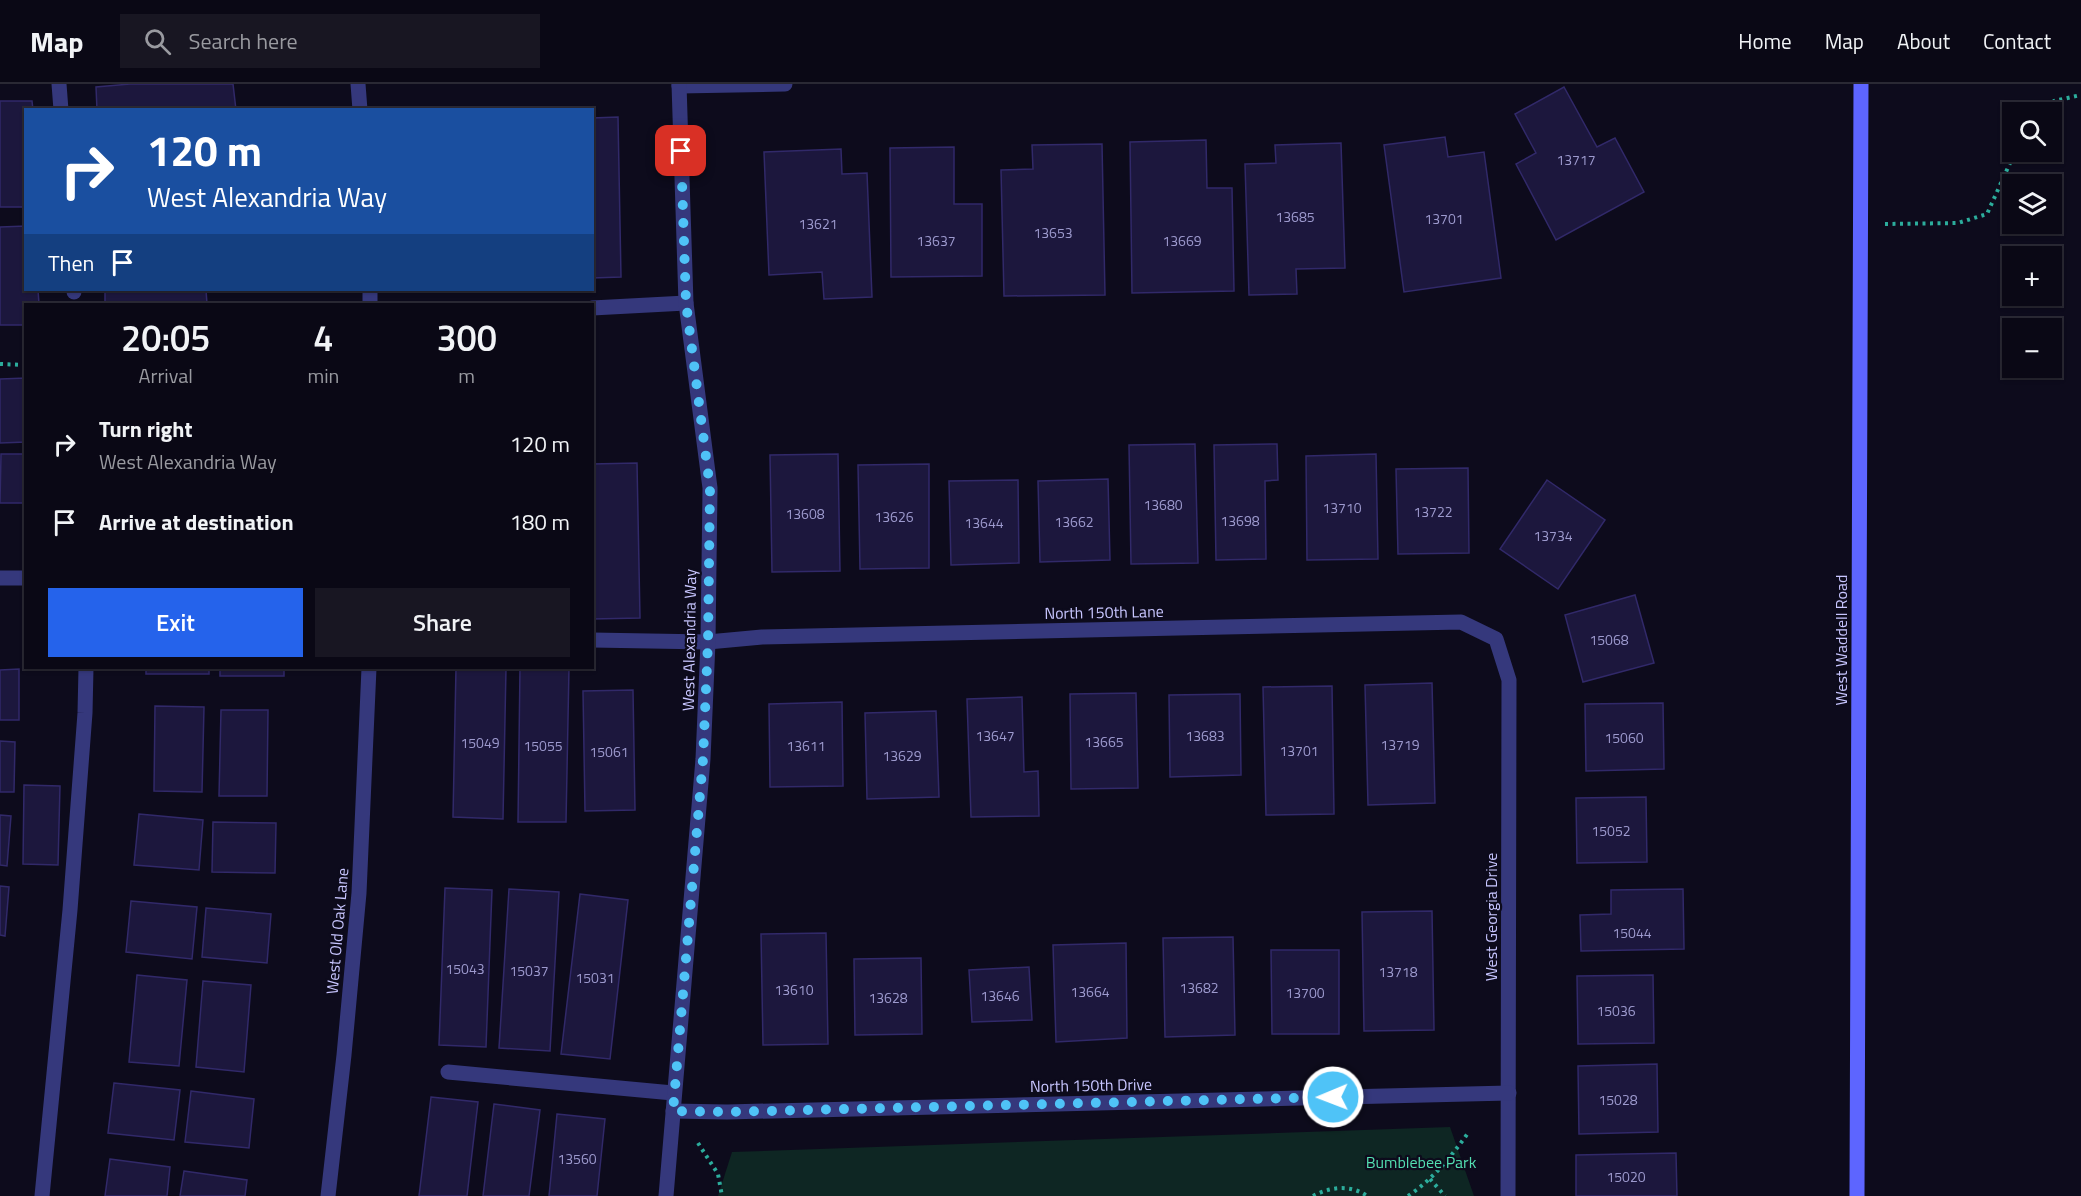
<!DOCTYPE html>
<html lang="en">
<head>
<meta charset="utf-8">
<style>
	:root { --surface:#0a0815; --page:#181622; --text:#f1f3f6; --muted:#999aa0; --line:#2a2934; --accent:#2563eb }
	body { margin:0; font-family:"Titillium Web",sans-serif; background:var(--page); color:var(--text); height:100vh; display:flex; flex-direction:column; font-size:22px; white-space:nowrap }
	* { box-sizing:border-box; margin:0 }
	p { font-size:20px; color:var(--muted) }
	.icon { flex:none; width:33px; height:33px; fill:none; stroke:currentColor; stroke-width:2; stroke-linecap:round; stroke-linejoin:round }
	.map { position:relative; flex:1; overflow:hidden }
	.side { position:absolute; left:24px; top:219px; width:570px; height:366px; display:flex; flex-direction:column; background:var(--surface); border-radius:0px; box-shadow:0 2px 4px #0004,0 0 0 2px var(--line) }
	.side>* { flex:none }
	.hud { position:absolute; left:24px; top:24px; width:570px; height:183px; border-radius:0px; box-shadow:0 2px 4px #0004,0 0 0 2px var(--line); background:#1a4fa0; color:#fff; overflow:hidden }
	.controls { position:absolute; left:2002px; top:18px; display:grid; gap:12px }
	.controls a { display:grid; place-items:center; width:60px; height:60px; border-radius:0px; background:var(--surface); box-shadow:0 2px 4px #0004,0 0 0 2px var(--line); font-size:30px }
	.pin { position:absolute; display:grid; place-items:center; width:51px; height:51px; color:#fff; margin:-26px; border-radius:12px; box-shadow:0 3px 9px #0006 }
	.me { position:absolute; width:66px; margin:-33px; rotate:269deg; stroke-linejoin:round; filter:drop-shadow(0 0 4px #0008) }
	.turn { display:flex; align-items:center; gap:21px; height:126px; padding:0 24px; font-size:27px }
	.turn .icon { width:78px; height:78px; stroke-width:2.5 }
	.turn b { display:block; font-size:42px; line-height:51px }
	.then { display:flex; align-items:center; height:57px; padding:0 24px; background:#0003; gap:12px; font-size:22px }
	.eta { display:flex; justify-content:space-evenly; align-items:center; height:102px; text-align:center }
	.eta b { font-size:36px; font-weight:600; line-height:42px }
	.button { display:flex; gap:12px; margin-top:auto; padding:12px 24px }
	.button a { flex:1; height:69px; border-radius:0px; background:var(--accent); color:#fff; font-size:24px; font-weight:600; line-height:69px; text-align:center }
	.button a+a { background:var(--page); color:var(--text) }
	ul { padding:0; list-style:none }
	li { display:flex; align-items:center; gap:18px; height:78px; padding:0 24px }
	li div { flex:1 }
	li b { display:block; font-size:22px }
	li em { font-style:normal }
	header { display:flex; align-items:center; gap:36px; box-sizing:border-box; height:84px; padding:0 30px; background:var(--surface); border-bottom:2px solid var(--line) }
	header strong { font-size:28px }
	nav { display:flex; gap:33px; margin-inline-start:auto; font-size:21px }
	.search { width:420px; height:54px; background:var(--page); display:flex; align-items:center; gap:15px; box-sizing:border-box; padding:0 21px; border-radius:0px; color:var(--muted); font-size:22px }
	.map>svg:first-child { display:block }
	.green { fill:#0e2623 }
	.building { fill:#1c173d; stroke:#312969; stroke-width:1.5 }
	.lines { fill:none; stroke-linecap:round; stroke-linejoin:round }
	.path { stroke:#2cad9c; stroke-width:4; stroke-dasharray:3 4.5; stroke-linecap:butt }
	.service { stroke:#35387c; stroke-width:15 }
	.minor { stroke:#35387c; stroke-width:15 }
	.secondary { stroke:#5d65ff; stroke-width:15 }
	.route { stroke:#4fc3f7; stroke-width:10; stroke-dasharray:0 18 }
	.labels { text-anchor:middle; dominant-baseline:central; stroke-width:4.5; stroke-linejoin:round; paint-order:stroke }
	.number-label { font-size:14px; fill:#9d9ace }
	.street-label { font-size:16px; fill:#c8c6ff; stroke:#0d0b1c }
	.park-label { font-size:16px; fill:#53deb1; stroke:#0d0b1c }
</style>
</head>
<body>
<header>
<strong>Map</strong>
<div class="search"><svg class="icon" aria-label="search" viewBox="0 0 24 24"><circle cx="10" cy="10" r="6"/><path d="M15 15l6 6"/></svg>Search here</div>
<nav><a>Home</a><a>Map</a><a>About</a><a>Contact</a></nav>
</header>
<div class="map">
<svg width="2081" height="1112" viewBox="0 0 2081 1112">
	<rect width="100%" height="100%" fill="#0d0b1c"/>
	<polygon class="green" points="1450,1043 1474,1112 718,1112 732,1068"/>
	<g class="building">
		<polygon points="130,0 233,0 236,26 97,26 96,3"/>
		<polygon points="1564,3 1597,63 1615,54 1644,108 1556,156 1516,80 1536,69 1515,30"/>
		<polygon points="0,17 32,17 33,26 26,26 26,123 0,123"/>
		<polygon points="618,33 621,193 592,194 592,34"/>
		<polygon points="1445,53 1448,73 1484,68 1501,194 1404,208 1384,61"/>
		<polygon points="1206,56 1207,104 1232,104 1234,207 1132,209 1130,58"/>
		<polygon points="1341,59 1345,184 1296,185 1297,210 1249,211 1245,80 1276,79 1275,61"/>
		<polygon points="1102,60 1105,211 1004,212 1001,86 1033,85 1032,61"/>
		<polygon points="954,63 954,120 982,120 982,192 891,193 890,64"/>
		<polygon points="841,65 842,90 867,89 872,213 824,215 822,188 769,191 764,68"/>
		<polygon points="26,142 26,206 38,206 39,220 26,220 26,241 0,241 0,143"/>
		<polygon points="105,206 206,206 207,220 105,220"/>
		<polygon points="26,294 26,358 0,359 0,295"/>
		<polygon points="1195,360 1198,479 1131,480 1129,361"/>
		<polygon points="1277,360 1278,396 1265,397 1266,475 1216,476 1214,361"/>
		<polygon points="1,370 26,370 26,419 0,419"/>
		<polygon points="838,370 840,487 772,488 770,371"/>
		<polygon points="1376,370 1378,475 1307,476 1306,372"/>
		<polygon points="637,379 640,534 592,535 592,380"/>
		<polygon points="929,380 929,484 860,485 858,381"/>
		<polygon points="1468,384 1469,469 1398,470 1396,385"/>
		<polygon points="1108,395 1110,476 1040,478 1038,397"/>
		<polygon points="1018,396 1019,479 951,481 949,397"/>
		<polygon points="1547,396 1605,436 1558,505 1500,465"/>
		<polygon points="1635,511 1654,579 1583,598 1565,531"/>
		<rect x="146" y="584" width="63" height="6"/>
		<rect x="220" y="584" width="64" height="8"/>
		<polygon points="456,584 506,584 503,735 453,733"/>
		<polygon points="520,584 569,584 566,738 518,738"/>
		<polygon points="19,585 19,636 0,636 0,586"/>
		<polygon points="1432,599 1435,719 1368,721 1365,601"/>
		<polygon points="1332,602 1334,730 1266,731 1263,603"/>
		<polygon points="633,606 635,726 585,727 583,607"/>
		<polygon points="1136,609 1138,704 1071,705 1070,610"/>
		<polygon points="1240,610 1241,691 1170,693 1169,611"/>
		<polygon points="1022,613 1024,688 1038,687 1039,732 971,733 967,615"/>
		<polygon points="842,618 843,702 770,703 769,620"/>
		<polygon points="1663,619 1664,685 1586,687 1585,620"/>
		<polygon points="155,622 204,623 202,708 154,707"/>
		<polygon points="221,626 268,626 267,712 219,712"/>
		<polygon points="936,627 939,713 867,715 865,629"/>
		<polygon points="0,657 15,658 14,708 0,708"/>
		<polygon points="24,701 60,702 58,781 23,780"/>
		<polygon points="1646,713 1647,778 1577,779 1576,714"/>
		<polygon points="139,730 203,736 199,786 134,781"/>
		<polygon points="0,731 11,732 7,782 0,781"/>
		<polygon points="213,738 276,739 275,789 212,788"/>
		<polygon points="0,802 9,803 5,852 0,851"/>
		<polygon points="445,804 492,806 486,963 439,961"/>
		<polygon points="509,805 559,808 550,967 499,964"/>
		<polygon points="1683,805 1684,865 1581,867 1580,831 1611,830 1611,806"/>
		<polygon points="580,810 628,816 610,975 561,970"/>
		<polygon points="131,817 197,823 192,875 126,868"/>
		<polygon points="206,824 271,830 267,879 202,873"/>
		<polygon points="1432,827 1434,946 1364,947 1362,828"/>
		<polygon points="826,849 828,960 763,961 761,850"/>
		<polygon points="1233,853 1235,951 1165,953 1163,854"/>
		<polygon points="1126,859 1127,954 1056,958 1053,861"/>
		<polygon points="1271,866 1339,866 1339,950 1272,950"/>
		<polygon points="921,874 922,950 855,951 854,875"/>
		<polygon points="1029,883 1032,936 972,938 969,886"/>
		<polygon points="137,891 187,896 179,982 129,978"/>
		<polygon points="1653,891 1654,959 1578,960 1577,892"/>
		<polygon points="203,897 251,901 244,988 196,983"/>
		<polygon points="1657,980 1658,1048 1579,1050 1578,982"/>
		<polygon points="114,999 180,1006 174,1056 108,1049"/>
		<polygon points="191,1007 254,1015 249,1064 185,1058"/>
		<polygon points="431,1013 478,1018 467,1112 419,1112"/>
		<polygon points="494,1020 540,1026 529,1112 483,1112"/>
		<polygon points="557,1030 605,1035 597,1112 549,1112"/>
		<polygon points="1676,1069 1677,1112 1576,1112 1576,1071"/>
		<polygon points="110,1075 170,1083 167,1112 105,1112"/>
		<polygon points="184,1087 247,1096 245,1112 180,1112"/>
	</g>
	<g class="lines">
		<g class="path">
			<polyline points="2041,28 2054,17 2081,11"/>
			<polyline points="1885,140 1958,139 1987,130 2015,68"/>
			<polyline points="0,280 26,281"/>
			<polyline points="698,1059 718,1090 722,1112"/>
			<polyline points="1430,1095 1445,1112"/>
			<path d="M 1313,1112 C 1330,1103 1350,1100 1367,1112"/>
			<path d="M 1408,1112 C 1433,1095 1451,1073 1468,1049"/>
		</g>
		<g class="service">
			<polyline points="59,0 61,26"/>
			<polyline points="74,206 74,208"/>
			<polyline points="592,224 686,219"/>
			<polyline points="592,556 708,558"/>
			<polyline points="448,988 673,1009"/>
		</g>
		<g class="minor">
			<polyline points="358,0 360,26"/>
			<polyline points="679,2 785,0"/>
			<polyline points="370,206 370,220"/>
			<polyline points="0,494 26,494"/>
			<polyline points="708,558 762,553 1461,538 1496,555 1509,596 1508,1112"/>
			<polyline points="673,1027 727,1028 1509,1009"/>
			<polyline points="42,1112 70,826 85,629 86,584"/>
			<polyline points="328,1112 344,971 359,809 369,584"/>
			<polyline points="666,1112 703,675 708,558 710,404 686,219 679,0"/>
		</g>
		<polyline class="secondary" points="1857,1112 1861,0"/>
	</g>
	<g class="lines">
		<polyline class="route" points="681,67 686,219 710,404 708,558 703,675 673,1027 727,1028 1333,1013"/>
	</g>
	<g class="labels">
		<g class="number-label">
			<text x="1576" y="75">13717</text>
			<text x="1295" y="132">13685</text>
			<text x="1444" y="134">13701</text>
			<text x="818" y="139">13621</text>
			<text x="1053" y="148">13653</text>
			<text x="936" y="156">13637</text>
			<text x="1182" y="156">13669</text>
			<text x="1163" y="420">13680</text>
			<text x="1342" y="423">13710</text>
			<text x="1433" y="427">13722</text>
			<text x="805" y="429">13608</text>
			<text x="894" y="432">13626</text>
			<text x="1240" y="436">13698</text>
			<text x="1074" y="437">13662</text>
			<text x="984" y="438">13644</text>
			<text x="1553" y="451">13734</text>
			<text x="1609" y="555">15068</text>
			<text x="995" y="651">13647</text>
			<text x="1205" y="651">13683</text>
			<text x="1624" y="653">15060</text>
			<text x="1104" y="657">13665</text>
			<text x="480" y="658">15049</text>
			<text x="1400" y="660">13719</text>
			<text x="543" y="661">15055</text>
			<text x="806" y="661">13611</text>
			<text x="1299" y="666">13701</text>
			<text x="609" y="667">15061</text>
			<text x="902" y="671">13629</text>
			<text x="1611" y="746">15052</text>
			<text x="1632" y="848">15044</text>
			<text x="465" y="884">15043</text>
			<text x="529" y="886">15037</text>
			<text x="1398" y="887">13718</text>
			<text x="595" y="893">15031</text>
			<text x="1199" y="903">13682</text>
			<text x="794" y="905">13610</text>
			<text x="1090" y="907">13664</text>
			<text x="1305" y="908">13700</text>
			<text x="1000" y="911">13646</text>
			<text x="888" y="913">13628</text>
			<text x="1616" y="926">15036</text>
			<text x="1618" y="1015">15028</text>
			<text x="577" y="1074">13560</text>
			<text x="1626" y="1092">15020</text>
		</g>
		<g class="street-label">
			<text transform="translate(1104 528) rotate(-1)">North 150th Lane</text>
			<text transform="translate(689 556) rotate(-89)">West Alexandria Way</text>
			<text transform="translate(1841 556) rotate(-90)">West Waddell Road</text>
			<text transform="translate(1491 833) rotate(-90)">West Georgia Drive</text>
			<text transform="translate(337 847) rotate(-85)">West Old Oak Lane</text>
			<text transform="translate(1091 1001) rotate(-1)">North 150th Drive</text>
		</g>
		<g class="park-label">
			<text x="1421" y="1078">Bumblebee Park</text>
		</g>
	</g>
</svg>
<div class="controls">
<a><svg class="icon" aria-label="search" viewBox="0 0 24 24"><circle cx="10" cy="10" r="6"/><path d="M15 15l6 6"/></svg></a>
<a><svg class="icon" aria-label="layers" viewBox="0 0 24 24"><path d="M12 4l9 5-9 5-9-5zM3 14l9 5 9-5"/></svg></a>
<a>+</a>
<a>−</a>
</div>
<div class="pin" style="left:681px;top:67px;background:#d93025"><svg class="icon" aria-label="arrive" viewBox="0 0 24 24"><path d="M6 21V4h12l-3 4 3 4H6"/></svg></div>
<svg class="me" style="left:1333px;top:1013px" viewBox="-20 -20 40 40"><circle r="17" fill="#4fc3f7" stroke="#fff" stroke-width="3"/><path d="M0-11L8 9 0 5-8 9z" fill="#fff"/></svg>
<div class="hud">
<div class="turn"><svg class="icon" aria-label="right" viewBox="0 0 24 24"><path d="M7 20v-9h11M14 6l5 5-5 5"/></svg><div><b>120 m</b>West Alexandria Way</div></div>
<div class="then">Then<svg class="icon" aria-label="arrive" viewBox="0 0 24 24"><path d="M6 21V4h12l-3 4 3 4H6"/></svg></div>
</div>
<section class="side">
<div class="eta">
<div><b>20:05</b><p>Arrival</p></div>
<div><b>4</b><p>min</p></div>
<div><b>300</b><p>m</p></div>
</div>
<ul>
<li><svg class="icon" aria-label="right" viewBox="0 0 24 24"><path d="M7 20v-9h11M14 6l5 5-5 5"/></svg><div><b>Turn right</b><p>West Alexandria Way</p></div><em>120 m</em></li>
<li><svg class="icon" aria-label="arrive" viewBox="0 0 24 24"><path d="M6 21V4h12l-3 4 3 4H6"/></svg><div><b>Arrive at destination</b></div><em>180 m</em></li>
</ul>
<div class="button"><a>Exit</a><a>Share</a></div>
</section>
</div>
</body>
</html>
